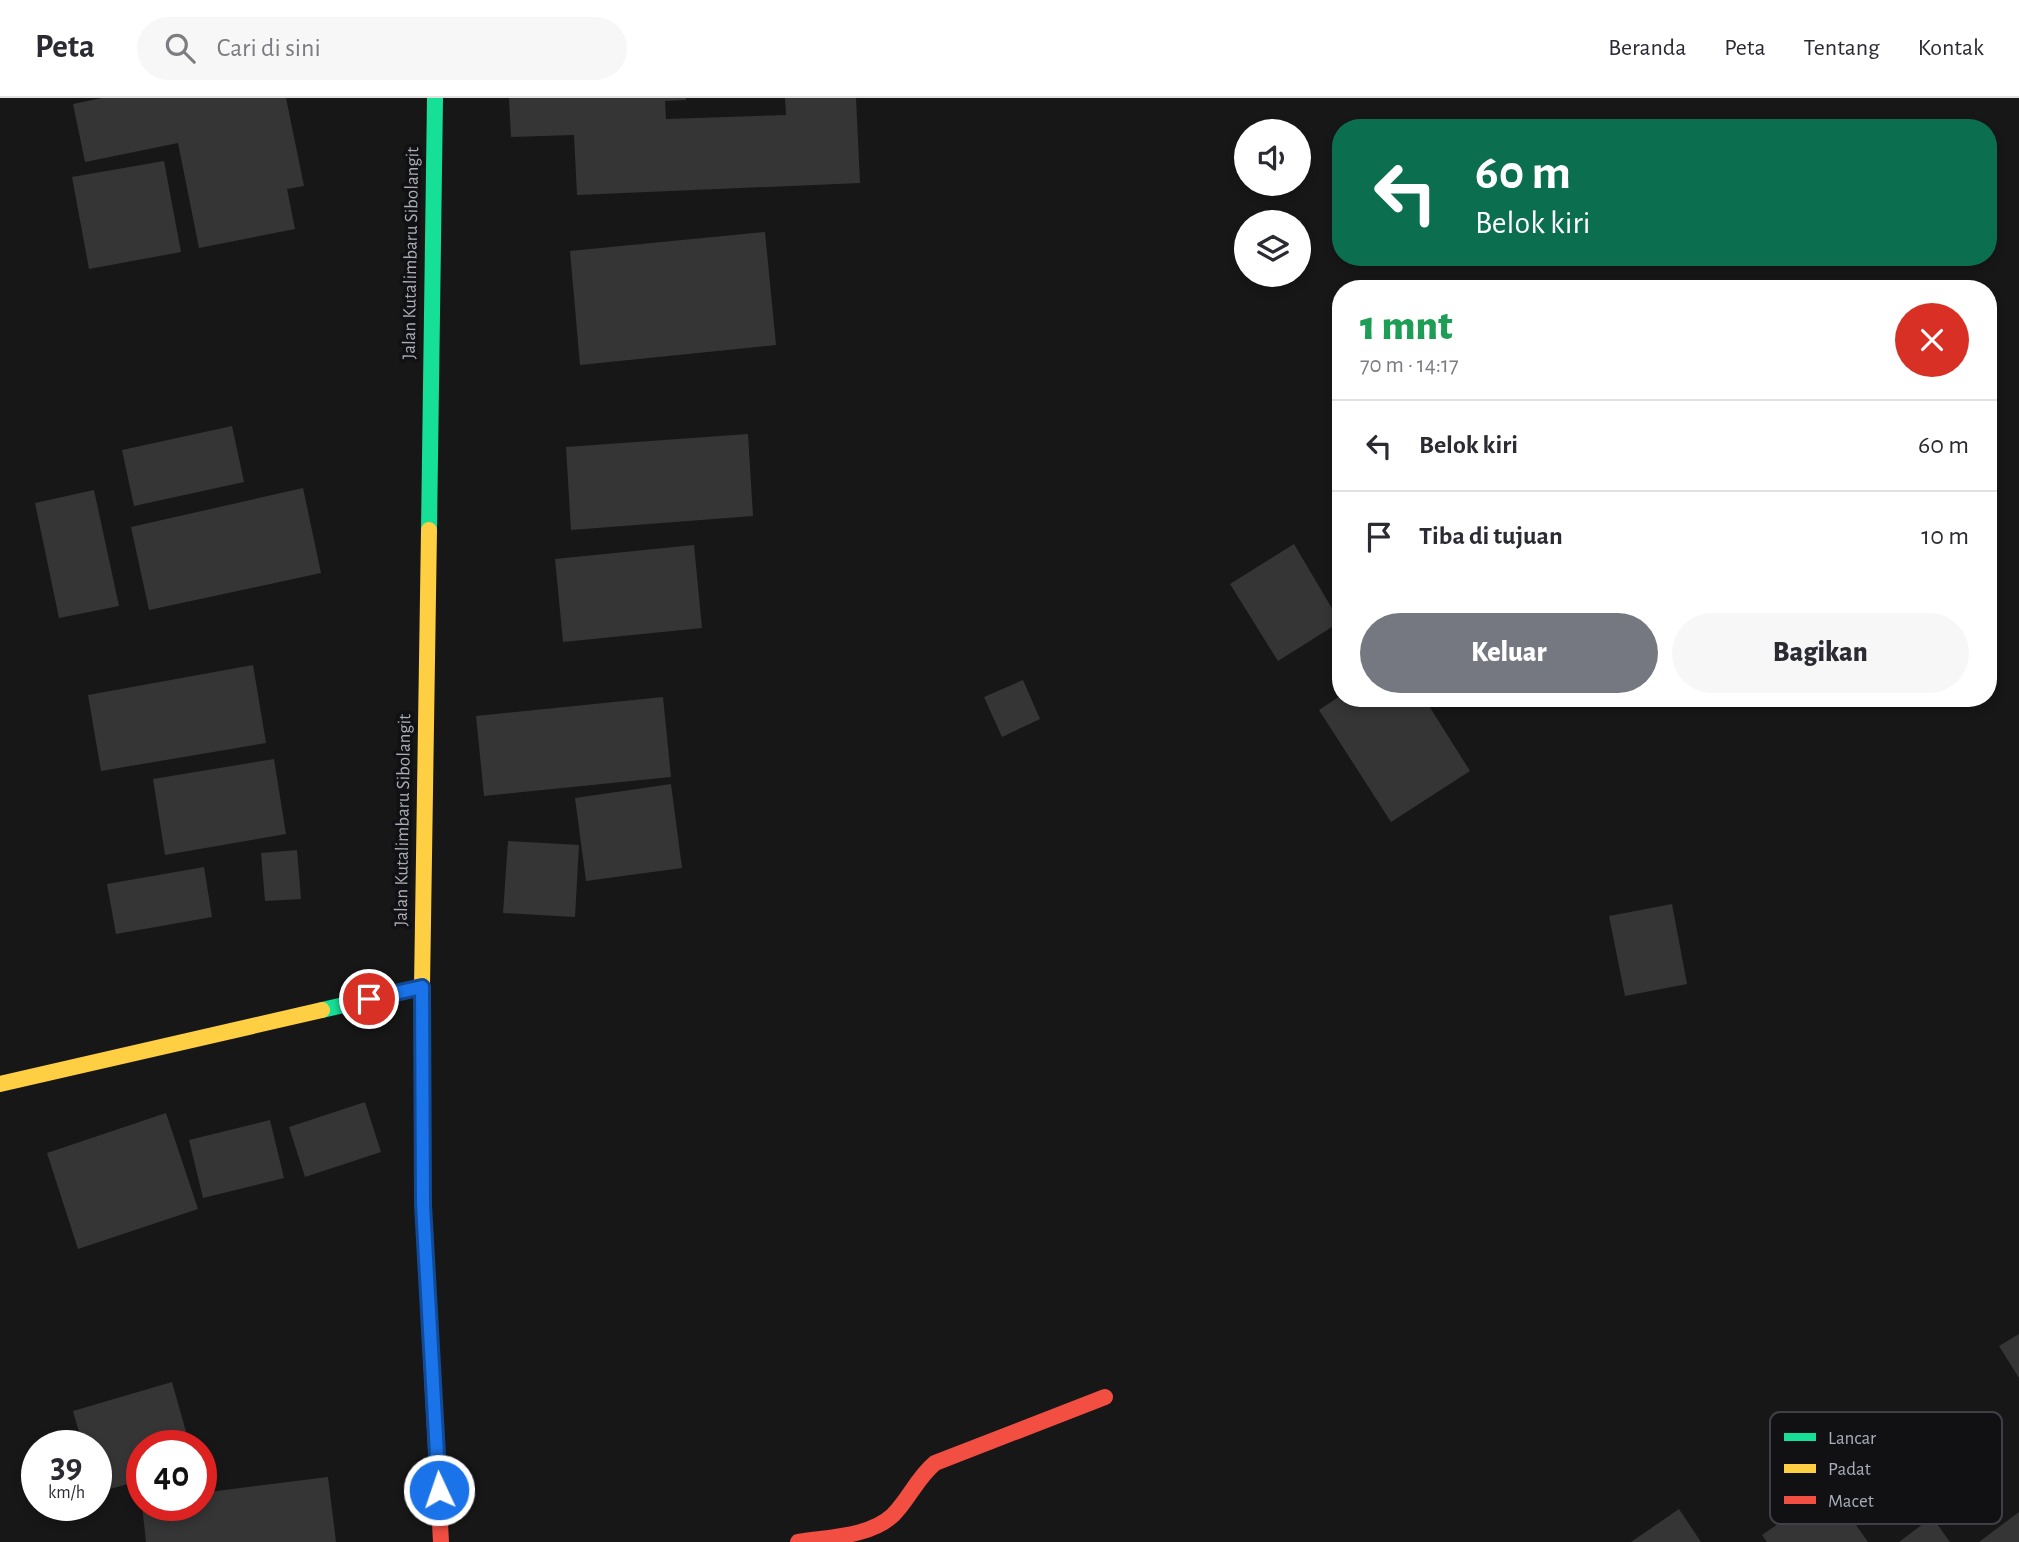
<!DOCTYPE html>
<html lang="id">
<head>
<meta charset="utf-8">
<style>
	:root { --surface:#fff; --page:#f7f7f7; --text:#2b2b33; --muted:#7c7c81; --line:#e1e1e2; --accent:#757880 }
	body { margin:0; font-family:"Alegreya Sans",sans-serif; background:var(--page); color:var(--text); height:100vh; display:flex; flex-direction:column; font-size:26px; white-space:nowrap }
	* { box-sizing:border-box; margin:0 }
	p { font-size:23px; color:var(--muted) }
	.icon { flex:none; width:38px; height:38px; fill:none; stroke:currentColor; stroke-width:2; stroke-linecap:round; stroke-linejoin:round }
	.map { position:relative; flex:1; overflow:hidden }
	.side { position:absolute; left:1332px; top:182px; width:665px; height:427px; display:flex; flex-direction:column; background:var(--surface); border-radius:28px; box-shadow:0 4px 10px #0003 }
	.side>* { flex:none }
	.guide { position:absolute; left:1332px; top:21px; width:665px; height:147px; border-radius:28px; box-shadow:0 4px 10px #0003; background:#0b6e4f; color:#fff; overflow:hidden }
	.buttons { position:absolute; left:1234px; top:21px; display:grid; gap:14px }
	.buttons a { display:grid; place-items:center; width:77px; height:77px; border-radius:50%; background:var(--surface); box-shadow:0 4px 10px #0003; font-size:35px }
	.speed { position:absolute; left:21px; top:1332px; display:flex; gap:14px; font-size:35px; font-weight:700; text-align:center }
	.speed>* { display:grid; place-content:center; width:91px; height:91px; border-radius:50%; background:var(--surface); box-shadow:0 4px 10px #0003; line-height:1 }
	.speed small { font-size:18px; font-weight:400 }
	.speed .limit { border:10px solid #d22; background:#fff; color:#111 }
	.pin { position:absolute; display:grid; place-items:center; width:60px; height:60px; color:#fff; margin:-30px; border:4px solid #fff; border-radius:50%; box-shadow:0 2px 7px #0007 }
	.me { position:absolute; width:77px; margin:-38px; rotate:357deg; stroke-linejoin:round; filter:drop-shadow(0 0 5px #0008) }
	.turn { display:flex; align-items:center; gap:24px; height:147px; padding:0 28px; font-size:32px }
	.turn .icon { width:91px; height:91px; stroke-width:2.5 }
	.turn b { display:block; font-size:49px; line-height:60px }
	.round { display:grid; place-items:center; flex:none; width:74px; height:74px; border-radius:37px; background:var(--page) }
	.overview { display:flex; align-items:center; justify-content:space-between; height:119px; padding:0 28px }
	h1 { font-size:42px; font-weight:800; line-height:52px; color:#1e9e55 }
	.cta { display:flex; gap:14px; margin-top:auto; padding:14px 28px }
	.cta a { flex:1; height:80px; border-radius:42px; background:var(--accent); color:#fff; font-size:28px; font-weight:800; line-height:80px; text-align:center }
	.cta a+a { background:var(--page); color:var(--text) }
	ul { padding:0; list-style:none }
	li { display:flex; align-items:center; gap:21px; height:91px; padding:0 28px; border-top:2px solid var(--line) }
	li div { flex:1 }
	li b { display:block; font-size:26px }
	li em { font-style:normal }
	header { display:flex; align-items:center; gap:42px; box-sizing:border-box; height:98px; padding:0 35px; background:var(--surface); border-bottom:2px solid var(--line) }
	header strong { font-size:33px }
	nav { display:flex; gap:38px; margin-inline-start:auto; font-size:24px }
	.search { width:490px; height:63px; background:var(--page); display:flex; align-items:center; gap:18px; box-sizing:border-box; padding:0 24px; border-radius:38px; color:var(--muted); font-size:26px }
	.map>svg:first-child { display:block }
	.building { fill:#353536 }
	.lines { fill:none; stroke-linecap:round; stroke-linejoin:round }
	.fast { stroke:#16e098; stroke-width:16 }
	.slow { stroke:#ffcf43; stroke-width:16 }
	.jam { stroke:#f24e42; stroke-width:16 }
	.route-casing { stroke:#114b97; stroke-width:18 }
	.route { stroke:#1a73e8; stroke-width:12 }
	.labels { text-anchor:middle; dominant-baseline:central; stroke-width:7; stroke-linejoin:round; paint-order:stroke }
	.street-label { font-size:19px; fill:#a8adb8; stroke:#111113 }
	.key { fill:#111113; stroke:#3e4045; stroke-width:2 }
	.key-label { font-size:19px; fill:#a8adb8 }
</style>
</head>
<body>
<header>
<strong>Peta</strong>
<div class="search"><svg class="icon" aria-label="search" viewBox="0 0 24 24"><circle cx="10" cy="10" r="6"/><path d="M15 15l6 6"/></svg>Cari di sini</div>
<nav><a>Beranda</a><a>Peta</a><a>Tentang</a><a>Kontak</a></nav>
</header>
<div class="map">
<svg width="2019" height="1444" viewBox="0 0 2019 1444">
	<rect width="100%" height="100%" fill="#171717"/>
	<g class="building">
		<polygon points="102,0 286,0 304,88 287,91 295,131 199,150 178,45 85,64 73,6"/>
		<polygon points="509,0 686,0 686,2 665,3 666,21 786,17 785,0 856,0 860,85 577,97 574,37 511,39"/>
		<polygon points="164,63 181,154 89,171 72,79"/>
		<polygon points="765,134 776,247 580,267 570,153"/>
		<polygon points="232,328 244,384 134,408 122,352"/>
		<polygon points="748,336 753,418 571,432 566,349"/>
		<polygon points="303,390 321,475 149,512 131,429"/>
		<polygon points="94,392 119,508 59,520 35,405"/>
		<polygon points="1294,446 1340,524 1278,563 1230,486"/>
		<polygon points="694,447 702,530 563,544 555,461"/>
		<polygon points="253,567 266,645 101,673 88,597"/>
		<polygon points="1023,582 1040,621 1002,639 984,599"/>
		<polygon points="1340,598 1340,600 1424,600 1470,673 1391,724 1319,612"/>
		<polygon points="663,599 671,679 484,698 476,618"/>
		<polygon points="274,661 286,736 165,757 153,681"/>
		<polygon points="671,686 682,770 586,783 575,700"/>
		<polygon points="508,743 579,747 575,819 503,815"/>
		<polygon points="297,752 301,801 265,803 261,755"/>
		<polygon points="204,769 212,819 116,836 107,786"/>
		<polygon points="1672,806 1687,886 1625,898 1609,818"/>
		<polygon points="365,1004 381,1054 305,1079 289,1029"/>
		<polygon points="166,1015 198,1111 78,1151 47,1055"/>
		<polygon points="270,1022 284,1080 203,1100 189,1042"/>
		<polygon points="2019,1236 2019,1280 1999,1248"/>
		<polygon points="172,1284 190,1348 142,1348 142,1382 96,1395 96,1348 83,1348 73,1313"/>
		<polygon points="328,1379 336,1444 146,1444 142,1407 201,1407 201,1395"/>
		<polygon points="1830,1390 1868,1444 1767,1444 1762,1437"/>
		<polygon points="1679,1411 1701,1444 1631,1444"/>
		<polygon points="2019,1414 2019,1444 1979,1444"/>
		<polygon points="1932,1419 1950,1444 1899,1444"/>
	</g>
	<g class="lines">
		<g class="fast">
			<polyline points="429,432 435,0"/>
			<polyline points="322,912 422,889"/>
		</g>
		<g class="slow">
			<polyline points="0,986 322,912"/>
			<polyline points="423,1007 422,889 429,432"/>
		</g>
		<g class="jam">
			<polyline points="423,1007 423,1107 441,1444"/>
			<path d="M 798,1444 C 827,1439 870,1439 893,1417 C 909,1401 917,1380 935,1365 L 1105,1299"/>
		</g>
	</g>
	<g class="lines">
		<defs>
			<polyline id="route" points="369,901 422,889 423,1107 439,1392"/>
		</defs>
		<use href="#route" class="route-casing"/>
		<use href="#route" class="route"/>
	</g>
	<g class="labels">
		<g class="street-label">
			<text transform="translate(411 155) rotate(-89)">Jalan Kutalimbaru Sibolangit</text>
			<text transform="translate(403 722) rotate(-89)">Jalan Kutalimbaru Sibolangit</text>
		</g>
	</g>
	<rect x="1770" y="1314" width="232" height="112" rx="10" class="key"/>
	<rect x="1784" y="1335" width="32" height="8" fill="#16e098"/>
	<rect x="1784" y="1366" width="32" height="9" fill="#ffcf43"/>
	<rect x="1784" y="1398" width="32" height="8" fill="#f24e42"/>
	<g class="key-label">
		<text x="1828" y="1346">Lancar</text>
		<text x="1828" y="1377">Padat</text>
		<text x="1828" y="1409">Macet</text>
	</g>
</svg>
<div class="buttons">
<a><svg class="icon" aria-label="sound" viewBox="0 0 24 24"><path d="M4 9h4l5-4v14l-5-4H4zM17 9q2 3 0 6"/></svg></a>
<a><svg class="icon" aria-label="layers" viewBox="0 0 24 24"><path d="M12 4l9 5-9 5-9-5zM3 14l9 5 9-5"/></svg></a>
</div>
<div class="speed"><div>39<small>km/h</small></div><div class="limit">40</div></div>
<div class="pin" style="left:369px;top:901px;background:#d93025"><svg class="icon" aria-label="arrive" viewBox="0 0 24 24"><path d="M6 21V4h12l-3 4 3 4H6"/></svg></div>
<svg class="me" style="left:439px;top:1392px" viewBox="-20 -20 40 40"><circle r="17" fill="#1a73e8" stroke="#fff" stroke-width="3"/><path d="M0-11L8 9 0 5-8 9z" fill="#fff"/></svg>
<div class="guide">
<div class="turn"><svg class="icon" aria-label="left" viewBox="0 0 24 24"><path d="M17 20v-9H6M10 6l-5 5 5 5"/></svg><div><b>60 m</b>Belok kiri</div></div>
</div>
<section class="side">
<div class="overview"><div><h1>1 mnt</h1><p>70 m · 14:17</p></div><a class="round" style="background:#d93025;color:#fff"><svg class="icon" aria-label="close" viewBox="0 0 24 24"><path d="M6 6l12 12M18 6L6 18"/></svg></a></div>
<ul>
<li><svg class="icon" aria-label="left" viewBox="0 0 24 24"><path d="M17 20v-9H6M10 6l-5 5 5 5"/></svg><div><b>Belok kiri</b></div><em>60 m</em></li>
<li><svg class="icon" aria-label="arrive" viewBox="0 0 24 24"><path d="M6 21V4h12l-3 4 3 4H6"/></svg><div><b>Tiba di tujuan</b></div><em>10 m</em></li>
</ul>
<div class="cta"><a>Keluar</a><a>Bagikan</a></div>
</section>
</div>
</body>
</html>
